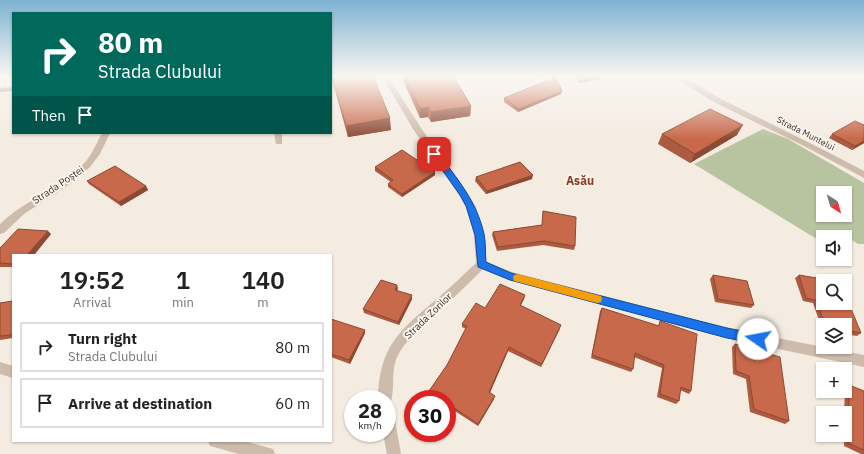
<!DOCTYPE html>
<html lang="en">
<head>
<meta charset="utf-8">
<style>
	:root { --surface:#fff; --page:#f6f6f6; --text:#222; --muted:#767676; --line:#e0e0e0 }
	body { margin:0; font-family:"IBM Plex Sans",sans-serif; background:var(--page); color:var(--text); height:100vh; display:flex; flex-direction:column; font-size:15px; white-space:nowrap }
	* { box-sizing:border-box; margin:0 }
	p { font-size:13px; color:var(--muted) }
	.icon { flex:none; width:22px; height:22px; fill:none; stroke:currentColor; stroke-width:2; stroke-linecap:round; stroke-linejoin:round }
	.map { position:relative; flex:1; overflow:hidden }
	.side { position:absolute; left:12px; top:254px; width:320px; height:188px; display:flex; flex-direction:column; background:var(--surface); border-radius:0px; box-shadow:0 1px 3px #0004 }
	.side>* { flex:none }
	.top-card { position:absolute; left:12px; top:12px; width:320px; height:122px; border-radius:0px; box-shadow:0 1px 3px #0004; background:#00695c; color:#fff; overflow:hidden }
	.needle { width:26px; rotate:143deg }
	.tools { position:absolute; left:816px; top:186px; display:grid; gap:8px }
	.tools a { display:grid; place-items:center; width:36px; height:36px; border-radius:0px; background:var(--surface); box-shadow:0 1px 3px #0004; font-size:20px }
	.speed { position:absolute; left:344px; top:390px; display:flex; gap:8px; font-size:20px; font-weight:700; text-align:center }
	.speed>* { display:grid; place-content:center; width:52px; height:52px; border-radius:50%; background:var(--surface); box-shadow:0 1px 3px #0004; line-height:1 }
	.speed small { font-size:10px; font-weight:400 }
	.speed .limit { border:6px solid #d22; background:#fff; color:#111 }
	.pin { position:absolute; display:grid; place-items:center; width:34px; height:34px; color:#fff; margin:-17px; border-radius:8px; box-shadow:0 2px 6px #0006 }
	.me { position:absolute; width:44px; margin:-22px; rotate:282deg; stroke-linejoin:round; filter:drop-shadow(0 0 3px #0008) }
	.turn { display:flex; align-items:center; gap:14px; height:84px; padding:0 20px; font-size:18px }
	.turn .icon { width:52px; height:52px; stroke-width:2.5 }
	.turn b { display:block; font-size:28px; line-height:34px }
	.then { display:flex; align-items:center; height:38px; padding:0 20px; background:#0003; gap:8px; font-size:15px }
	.eta { display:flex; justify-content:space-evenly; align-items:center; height:68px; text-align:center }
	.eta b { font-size:24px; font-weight:600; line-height:28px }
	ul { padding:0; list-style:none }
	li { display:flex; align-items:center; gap:12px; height:50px; margin:0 8px 6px; padding:0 12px; border:2px solid var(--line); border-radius:0px }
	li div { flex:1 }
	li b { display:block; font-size:15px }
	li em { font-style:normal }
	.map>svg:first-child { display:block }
	.green { fill:#b8c4a0; fill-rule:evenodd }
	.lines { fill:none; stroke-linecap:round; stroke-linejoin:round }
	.service { fill:#cdbbac; fill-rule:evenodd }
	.minor { fill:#cdbbac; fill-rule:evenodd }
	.tertiary { fill:#cdbbac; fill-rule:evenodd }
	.secondary { fill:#a18a7d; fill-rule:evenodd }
	.wall { fill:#ac5a40 }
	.shaded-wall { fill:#8c4a34 }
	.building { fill:#c8694b; stroke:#8c4a34 }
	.route { fill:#1a73e8; stroke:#114b97 }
	.slow { fill:#f59e0b }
	.labels { text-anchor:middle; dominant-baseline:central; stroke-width:4; stroke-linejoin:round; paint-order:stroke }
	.far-street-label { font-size:9px; fill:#3b302b; stroke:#fbf5ee }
	.street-label { font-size:10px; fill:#3b302b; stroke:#fbf5ee }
	.quarter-label { font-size:12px; font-weight:bold; fill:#8c3b22; stroke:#fbf5ee }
</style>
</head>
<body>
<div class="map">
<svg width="864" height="454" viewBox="0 0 864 454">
	<rect width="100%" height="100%" fill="#f4ebe1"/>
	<path class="green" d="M 763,129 L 788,139 L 864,183 L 864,244 L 858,244 L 844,235 L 815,238 L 694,164 ZM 823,193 L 845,193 L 845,215 L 823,215 Z"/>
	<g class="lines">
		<polygon class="service" points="274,133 282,133 282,144 276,144"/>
		<g class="minor">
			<path d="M 382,76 L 388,76 L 421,128 L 466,191 L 476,207 L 484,235 L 486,262 L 512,272 L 727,328 L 864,355 L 864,367 L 727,338 L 510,280 L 483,269 C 472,280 461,291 449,302 C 432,318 410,333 398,355 C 390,371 396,389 390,404 L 387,405 L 387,399 L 378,399 C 379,346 400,330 438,298 C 451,287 463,275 476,263 L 474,235 L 466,207 L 459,195 L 413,129 Z"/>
			<path d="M 102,133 L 110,133 L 100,154 L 90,167 L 70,184 L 24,214 L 4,233 L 0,234 L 0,224 C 26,199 64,187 87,160 C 93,152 97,142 102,133 Z"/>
			<polygon points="0,362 13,366 13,378 0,374"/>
			<polygon points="387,407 392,409 394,414 401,454 387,454 383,433 387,433"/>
			<polygon points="208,441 244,441 273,449 275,454 239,454 210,446"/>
		</g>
		<path class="tertiary" d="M 671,76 C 688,75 706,91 721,99 C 769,123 817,146 864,171 L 864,178 L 804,146 L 714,102 Z"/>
		<polygon class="secondary" points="13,87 13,91 0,92 0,88"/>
	</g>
	<g class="wall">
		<polygon points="331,76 373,76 391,130 348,137"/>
		<polygon points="401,76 453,76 471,106 470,116 431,122 428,117 420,118"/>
		<polygon points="530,76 568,76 533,79"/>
		<polygon points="574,76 602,76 601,79 580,83"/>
		<polygon points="561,94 518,112 504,102 504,98"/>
		<polygon points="864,125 864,143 852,150 829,138 832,134"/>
		<polygon points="662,134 737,135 690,163 658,144"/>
		<polygon points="375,167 435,175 402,197 388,187 388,184 391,182 375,171"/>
		<polygon points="476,177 532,179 486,194 475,181"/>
		<polygon points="87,181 146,186 148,190 121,206 89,184"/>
		<polygon points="543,211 575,246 574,250 543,245 497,251 492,235 493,232 542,225"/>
		<polygon points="51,234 34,255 13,255 13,267 0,267 0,248"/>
		<polygon points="713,275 754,305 751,308 715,302 710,279"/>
		<polygon points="799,275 861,333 857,336 845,334 845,325 823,325 823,329 822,329 813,303 803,301 795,278"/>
		<polygon points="398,288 397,291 412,295 412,299 399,325 364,313 363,309"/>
		<polygon points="524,299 520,306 560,329 541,367 508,351 490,392 494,399 478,426 447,406 447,399 437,399 429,394 429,391 447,365 466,329 462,327 462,324 485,308"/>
		<polygon points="13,301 13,338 0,340 0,303"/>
		<polygon points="602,308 658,326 660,321 691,391 689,394 680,390 679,401 676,404 657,397 662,368 634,357 633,369 631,372 591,358 600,311"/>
		<polygon points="331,319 365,333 350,364 331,357"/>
		<polygon points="735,344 789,421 785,424 750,412 746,379 733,374 732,347"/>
		<polygon points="849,385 864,391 864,454 861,454 844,446 844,435 845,435 845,413 844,413 845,391 845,388"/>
	</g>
	<g class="shaded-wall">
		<polygon points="602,76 601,79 580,83 581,79"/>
		<polygon points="562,91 561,94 518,112 519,109"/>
		<polygon points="471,106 470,116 431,122 431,112"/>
		<polygon points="428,107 428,117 420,118 420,109"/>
		<polygon points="390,118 391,130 348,137 346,126"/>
		<polygon points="743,125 737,135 690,163 695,154"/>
		<polygon points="864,141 864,143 852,150 855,146"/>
		<polygon points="435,172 435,175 402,197 402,194"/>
		<polygon points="533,175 532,179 486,194 487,191"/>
		<polygon points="146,186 148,190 121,206 119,202"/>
		<polygon points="48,231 51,234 34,255 27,255"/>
		<polygon points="397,285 398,288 395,293 395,290"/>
		<polygon points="412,295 412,299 399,325 398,322"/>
		<polygon points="525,295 524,299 519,309 520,305"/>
		<polygon points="365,330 365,333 350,364 349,360"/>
		<polygon points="509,347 508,351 489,395 489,392"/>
		<polygon points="495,396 494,399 478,426 478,424"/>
	</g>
	<g class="building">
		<polygon points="332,76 373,76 390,118 346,126"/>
		<polygon points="405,76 453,76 471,106 431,112 428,107 420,109"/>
		<polygon points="577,76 602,76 581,79"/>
		<polygon points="556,77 562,91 519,109 504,98"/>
		<polygon points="710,109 743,125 695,154 662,134"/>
		<polygon points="855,121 864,125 864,141 855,146 832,134"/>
		<polygon points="402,150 435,172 402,194 388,184 393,180 375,167"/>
		<polygon points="520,162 533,175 487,191 476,177"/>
		<polygon points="115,166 146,186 119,202 87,181"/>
		<polygon points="543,211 576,217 575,246 544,241 498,247 493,232 542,225"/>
		<polygon points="18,229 48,231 27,255 13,255 13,264 0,263 0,248"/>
		<polygon points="713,275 747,281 754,305 718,299"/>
		<polygon points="799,275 834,281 823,281 823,303 845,303 845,294 861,333 845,330 845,325 825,325 816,300 806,298"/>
		<polygon points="381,280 397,285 395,290 412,295 398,322 363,309"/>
		<polygon points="500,284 525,295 520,305 561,325 542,364 509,347 489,392 495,396 478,424 447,403 447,399 441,399 429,391 447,365 467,326 462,324 476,303 485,308"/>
		<polygon points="13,301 13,332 11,335 0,336 0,303"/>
		<polygon points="602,308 659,326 660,321 697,334 691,391 681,387 679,401 660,394 664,365 635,353 633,369 592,355"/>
		<polygon points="331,319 365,330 349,360 331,354"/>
		<polygon points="735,344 780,357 789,421 754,409 749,376 736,371"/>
		<polygon points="849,385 864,391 864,450 848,443"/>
	</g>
	<linearGradient id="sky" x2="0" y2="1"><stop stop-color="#7eb2d2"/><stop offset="0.55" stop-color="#faf6f2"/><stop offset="1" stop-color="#faf6f2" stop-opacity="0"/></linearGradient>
	<rect width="864" height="139" fill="url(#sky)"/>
	<path class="route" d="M 434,151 L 437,152 C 457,178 477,202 484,234 C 486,243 485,253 486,262 L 511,273 L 727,328 L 758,334 L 761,336 L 763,339 L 761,343 L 758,344 L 727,338 L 510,280 L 478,267 L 475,235 L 466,206 L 460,195 L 431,154 Z"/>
	<polygon class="slow" points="518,274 597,295 601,296 602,299 601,302 597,303 514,281 513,278 514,275"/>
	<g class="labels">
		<g class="far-street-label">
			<text transform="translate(806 133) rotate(27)">Strada Muntelui</text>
		</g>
		<g class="street-label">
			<text transform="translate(58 185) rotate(-34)">Strada Poștei</text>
			<text transform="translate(428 316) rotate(-44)">Strada Zorilor</text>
		</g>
		<g class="quarter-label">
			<text x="580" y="180">Asău</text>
		</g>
	</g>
</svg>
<div class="tools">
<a><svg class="needle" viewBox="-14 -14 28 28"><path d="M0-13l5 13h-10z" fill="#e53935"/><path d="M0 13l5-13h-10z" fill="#767676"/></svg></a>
<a><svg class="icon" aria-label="sound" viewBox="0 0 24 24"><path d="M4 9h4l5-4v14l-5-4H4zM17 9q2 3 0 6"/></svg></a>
<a><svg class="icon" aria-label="search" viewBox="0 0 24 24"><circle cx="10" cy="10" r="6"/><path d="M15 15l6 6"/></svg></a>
<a><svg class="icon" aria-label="layers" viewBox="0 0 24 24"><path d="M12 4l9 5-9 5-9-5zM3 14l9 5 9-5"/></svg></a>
<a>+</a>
<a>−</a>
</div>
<div class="speed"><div>28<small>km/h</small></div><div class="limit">30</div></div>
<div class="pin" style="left:434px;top:154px;background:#d93025"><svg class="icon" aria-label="arrive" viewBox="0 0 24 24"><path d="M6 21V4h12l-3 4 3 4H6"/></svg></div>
<svg class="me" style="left:758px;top:339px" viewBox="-20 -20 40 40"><circle r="19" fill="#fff"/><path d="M0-13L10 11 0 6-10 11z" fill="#1a73e8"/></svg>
<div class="top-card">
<div class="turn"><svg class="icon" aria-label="right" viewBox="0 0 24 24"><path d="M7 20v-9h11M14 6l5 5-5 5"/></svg><div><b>80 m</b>Strada Clubului</div></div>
<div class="then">Then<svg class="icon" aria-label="arrive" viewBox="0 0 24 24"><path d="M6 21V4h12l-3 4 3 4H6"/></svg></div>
</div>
<section class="side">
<div class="eta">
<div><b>19:52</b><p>Arrival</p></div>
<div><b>1</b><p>min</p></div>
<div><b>140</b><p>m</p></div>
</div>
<ul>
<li><svg class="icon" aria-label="right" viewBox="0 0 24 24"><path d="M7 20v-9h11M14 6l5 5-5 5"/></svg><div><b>Turn right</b><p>Strada Clubului</p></div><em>80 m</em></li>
<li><svg class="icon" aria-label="arrive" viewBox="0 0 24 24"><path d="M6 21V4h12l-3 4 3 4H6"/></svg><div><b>Arrive at destination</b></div><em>60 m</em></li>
</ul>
</section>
</div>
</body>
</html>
